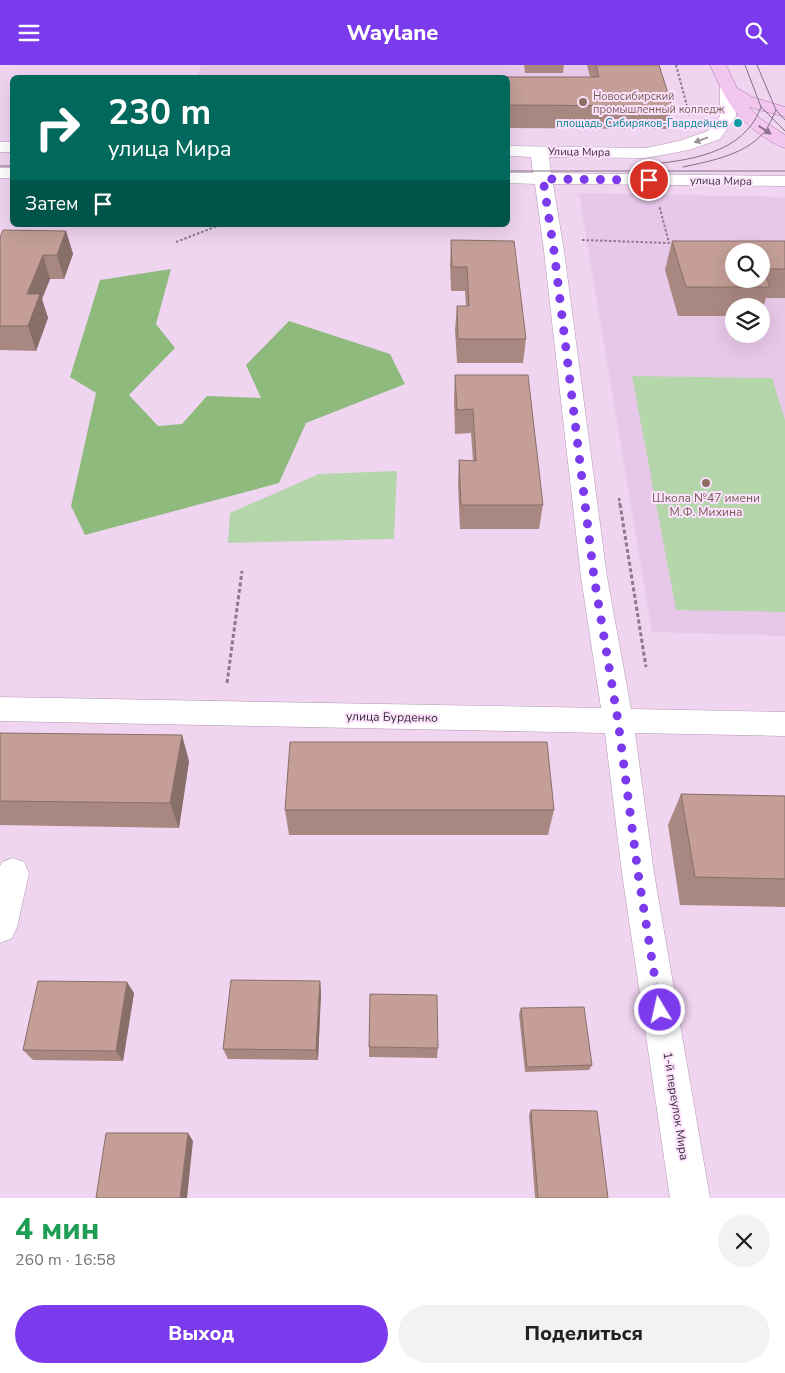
<!DOCTYPE html>
<html lang="ru">
<head>
<meta charset="utf-8">
<style>
	:root { --surface:#fff; --page:#f2f2f2; --text:#222; --muted:#767676; --accent:#7c3aed }
	body { margin:0; font-family:"Nunito Sans",sans-serif; background:var(--page); color:var(--text); height:100vh; display:flex; flex-direction:column; font-size:19px; white-space:nowrap }
	* { box-sizing:border-box; margin:0 }
	p { font-size:16px; color:var(--muted) }
	.icon { flex:none; width:28px; height:28px; fill:none; stroke:currentColor; stroke-width:2; stroke-linecap:round; stroke-linejoin:round }
	.map { position:relative; height:1133px; overflow:hidden }
	.panel { display:flex; flex-direction:column; background:var(--surface); flex:1 }
	.panel>* { flex:none }
	.banner { position:absolute; left:10px; top:10px; width:500px; height:152px; border-radius:8px; box-shadow:0 5px 20px #0002; background:#00695c; color:#fff; overflow:hidden }
	.fabs { position:absolute; left:725px; top:178px; display:grid; gap:10px }
	.fabs a { display:grid; place-items:center; width:45px; height:45px; border-radius:50%; background:var(--surface); box-shadow:0 5px 20px #0002; font-size:25px }
	.pin { position:absolute; display:grid; place-items:center; width:42px; height:42px; color:#fff; margin:-21px; border:2px solid #fff; border-radius:50%; box-shadow:0 1px 5px #0007 }
	.me { position:absolute; width:55px; margin:-28px; rotate:351deg; stroke-linejoin:round; filter:drop-shadow(0 0 4px #0008) }
	.turn { display:flex; align-items:center; gap:18px; height:105px; padding:0 15px; font-size:22px }
	.turn .icon { width:65px; height:65px; stroke-width:2.5 }
	.turn b { display:block; font-size:35px; line-height:42px }
	.then { display:flex; align-items:center; height:48px; padding:0 15px; background:#0003; gap:10px; font-size:19px }
	.round { display:grid; place-items:center; flex:none; width:52px; height:52px; border-radius:26px; background:var(--page) }
	.headline { display:flex; align-items:center; justify-content:space-between; height:85px; padding:0 15px }
	h1 { font-size:30px; font-weight:800; line-height:38px; color:#1e9e55 }
	.primary-button { display:flex; gap:10px; margin-top:auto; padding:10px 15px }
	.primary-button a { flex:1; height:58px; border-radius:30px; background:var(--accent); color:#fff; font-size:20px; font-weight:800; line-height:58px; text-align:center }
	.primary-button a+a { background:var(--page); color:var(--text) }
	header { display:flex; justify-content:space-between; align-items:center; height:65px; padding:0 15px; background:var(--accent); color:#fff; font-size:22px; font-weight:800 }
	.map>svg:first-child { display:block }
	.built { fill:#e8c8e9; fill-rule:evenodd }
	.green { fill:#b5d5aa }
	.forest { fill:#8eba7d }
	.lines { fill:none; stroke-linecap:round; stroke-linejoin:round }
	.minor-casing { stroke:#b39ab4; stroke-width:1 }
	.major-casing { stroke:#ab78a8; stroke-width:1 }
	.path-far2 { stroke:#8b798c; stroke-width:2; stroke-dasharray:2.5 2; stroke-linecap:butt }
	.path-far1 { stroke:#8b798c; stroke-width:2.5; stroke-dasharray:3 2; stroke-linecap:butt }
	.path { stroke:#8b798c; stroke-width:3; stroke-dasharray:4 2.5; stroke-linecap:butt }
	.minor { fill:#fff; fill-rule:evenodd }
	.major { fill:#f2c6ee; fill-rule:evenodd }
	.tram { stroke:#837284; stroke-width:1 }
	.wall { fill:#a98882 }
	.shaded-wall { fill:#896f6a }
	.building { fill:#c49e97; stroke:#896f6a; fill-rule:evenodd }
	.oneway { fill:#8c728a }
	.oneway2 { fill:#9c969c }
	.route { stroke:#7c3aed; stroke-width:9; stroke-dasharray:0 16.2 }
	.education-dot { fill:#8d6e63; stroke:#fde2fe; stroke-width:2 }
	.culture-dot { fill:#0f9aa8; stroke:#fde2fe; stroke-width:2 }
	.labels { text-anchor:middle; dominant-baseline:central; stroke-width:4; stroke-linejoin:round; paint-order:stroke }
	.far-education-label { font-size:11px; fill:#785e54; stroke:#fde2fe; text-anchor:start }
	.far-culture-label { font-size:11px; fill:#0d838f; stroke:#fde2fe; text-anchor:end }
	.far-street-label { font-size:11px; fill:#382e39; stroke:#fde2fe }
	.education-label { font-size:12px; fill:#785e54; stroke:#fde2fe }
	.street-label { font-size:12px; fill:#382e39; stroke:#fde2fe }
</style>
</head>
<body>
<header><svg class="icon" aria-label="menu" viewBox="0 0 24 24"><path d="M4 6h16M4 12h16M4 18h16"/></svg>Waylane<svg class="icon" aria-label="search" viewBox="0 0 24 24"><circle cx="10" cy="10" r="6"/><path d="M15 15l6 6"/></svg></header>
<div class="map">
<svg width="785" height="1133" viewBox="0 0 785 1133">
	<rect width="100%" height="100%" fill="#f0d5f1"/>
	<g class="built">
		<polygon points="201,0 648,0 667,64 508,12 197,12"/>
		<path d="M 579,128 L 785,132 L 785,571 L 652,567 ZM 734,186 L 761,186 L 761,214 L 734,214 ZM 734,241 L 761,241 L 761,269 L 734,269 Z"/>
	</g>
	<g class="green">
		<polygon points="632,311 772,313 785,355 785,547 676,545"/>
		<polygon points="397,406 394,474 228,478 230,448 319,409"/>
	</g>
	<polygon class="forest" points="171,204 156,259 175,283 129,330 158,361 182,359 207,331 261,333 246,300 289,256 390,289 405,319 306,358 279,418 85,470 71,441 96,328 70,312 100,215"/>
	<g class="lines">
		<defs>
			<g id="minor">
				<polygon points="728,17 734,19 736,22 736,51 720,74 689,85 646,93 549,92 551,108 785,111 785,121 553,119 564,186 607,512 631,644 785,647 785,671 635,668 654,808 710,1133 670,1133 622,808 605,668 0,656 0,632 601,643 581,512 544,186 535,119 508,118 508,108 533,108 531,92 508,91 508,81 646,83 679,76 708,66 720,51 720,22 722,19"/>
				<rect x="0" y="77" width="12" height="10"/>
				<rect x="0" y="103" width="12" height="10"/>
				<polygon points="13,793 24,797 29,808 17,862 12,873 0,878 0,801 2,797"/>
			</g>
			<path id="major" d="M 710,0 L 726,0 L 737,23 L 752,32 L 785,42 L 785,52 L 749,42 L 761,54 L 785,70 L 785,83 C 777,81 771,76 764,72 C 733,51 725,33 710,0 Z"/>
		</defs>
		<use href="#minor" class="minor-casing"/>
		<use href="#major" class="major-casing"/>
		<g class="path-far2">
			<polyline points="676,0 690,52"/>
			<polyline points="582,175 669,178 659,140"/>
			<polyline points="176,177 220,160"/>
		</g>
		<polyline class="path-far1" points="619,433 620,441"/>
		<g class="path">
			<polyline points="620,439 646,602"/>
			<polyline points="227,618 242,506"/>
		</g>
		<use href="#minor" class="minor"/>
		<use href="#major" class="major"/>
		<g class="tram">
			<polyline points="745,0 761,42 785,66"/>
			<polyline points="757,0 776,45 785,55"/>
			<path d="M 642,100 C 686,96 744,90 761,42"/>
			<polyline points="0,101 12,101"/>
			<path d="M 683,102 C 711,96 750,89 767,63 C 771,57 773,51 776,45"/>
			<polyline points="508,106 785,106"/>
		</g>
	</g>
	<g class="wall">
		<polygon points="524,0 564,0 563,8 525,8"/>
		<polygon points="587,0 659,0 672,41 667,64 508,63 508,12 590,12"/>
		<polygon points="66,166 73,189 64,214 50,214 42,234 48,253 36,286 0,285 0,172"/>
		<polygon points="451,175 526,274 523,298 457,298 455,265 457,241 466,241 465,226 451,226 450,199"/>
		<polygon points="672,176 785,176 785,233 766,233 761,249 761,241 734,241 734,251 678,251 665,205"/>
		<polygon points="455,310 543,440 539,464 460,464 458,419 459,395 473,396 471,368 455,369 454,334"/>
		<polygon points="0,668 189,696 179,763 0,760"/>
		<polygon points="681,729 785,731 785,842 680,840 668,760"/>
		<polygon points="285,745 554,745 548,770 289,770"/>
		<polygon points="320,916 321,928 318,995 228,994 223,984"/>
		<polygon points="134,928 123,996 33,995 23,985"/>
		<polygon points="521,943 592,1000 589,1005 525,1007 519,949"/>
		<polygon points="369,982 438,983 437,993 369,992"/>
		<polygon points="531,1045 608,1133 535,1133 529,1050"/>
	</g>
	<g class="shaded-wall">
		<polygon points="66,166 73,189 64,214 57,190"/>
		<polygon points="43,190 50,214 42,234 48,253 36,286 28,261 27,229"/>
		<polygon points="182,670 189,696 179,763 170,738"/>
		<polygon points="320,916 321,928 318,995 316,985"/>
		<polygon points="127,917 134,928 123,996 116,986"/>
		<polygon points="188,1068 193,1076 187,1133 180,1133"/>
	</g>
	<g class="building">
		<polygon points="596,0 659,0 672,41 508,40 508,12 492,12 599,12"/>
		<polygon points="3,165 66,166 57,190 43,190 27,229 40,229 28,261 0,261 0,172"/>
		<polygon points="451,175 514,176 526,274 458,274 457,241 469,241 467,202 452,202"/>
		<path d="M 672,176 L 785,176 L 785,204 L 763,204 L 770,222 L 686,222 ZM 734,186 L 761,186 L 761,214 L 734,214 Z"/>
		<polygon points="455,310 528,310 543,440 461,440 459,395 476,396 473,344 457,345"/>
		<polygon points="0,668 182,670 170,738 0,736"/>
		<polygon points="290,677 547,677 554,745 285,745"/>
		<polygon points="681,729 785,731 785,814 695,812"/>
		<polygon points="231,915 320,916 316,985 223,984"/>
		<polygon points="38,916 127,917 116,986 23,985"/>
		<polygon points="370,929 437,930 438,983 369,982"/>
		<polygon points="584,942 592,1000 527,1002 521,943"/>
		<polygon points="531,1045 597,1046 608,1133 538,1133"/>
		<polygon points="106,1068 188,1068 180,1133 96,1133"/>
	</g>
	<defs><path id="oneway-solid" d="M-6-.8H1V-3.2L6.5 0L1 3.2V.8H-6Z" transform="scale(1.25)"/></defs>
	<use class="oneway" href="#oneway-solid" transform="translate(765 65) rotate(33)"/>
	<use class="oneway2" href="#oneway-solid" transform="translate(701 75) rotate(160)"/>
	<g class="lines">
		<polyline class="route" points="649,115 543,114 554,186 594,512 618,656 638,808 660,945"/>
	</g>
	<g class="education-dot">
		<circle cx="583" cy="37" r="5"/>
		<circle cx="706" cy="418" r="5"/>
	</g>
	<circle class="culture-dot" cx="738" cy="58" r="5"/>
	<g class="labels">
		<g class="far-education-label">
			<text x="593" y="31">Новосибирский<tspan x="593" dy="13">промышленный колледж</tspan></text>
		</g>
		<g class="far-culture-label">
			<text x="728" y="58">площадь Сибиряков-Гвардейцев</text>
		</g>
		<g class="far-street-label">
			<text transform="translate(579 87) rotate(1)">Улица Мира</text>
			<text transform="translate(721 116) rotate(1)">улица Мира</text>
		</g>
		<g class="education-label">
			<text x="706" y="433">Школа №47 имени<tspan x="706" dy="14">М.Ф. Михина</tspan></text>
		</g>
		<g class="street-label">
			<text transform="translate(392 652) rotate(1)">улица Бурденко</text>
			<text transform="translate(676 1041) rotate(81)">1-й переулок Мира</text>
		</g>
	</g>
</svg>
<div class="fabs">
<a><svg class="icon" aria-label="search" viewBox="0 0 24 24"><circle cx="10" cy="10" r="6"/><path d="M15 15l6 6"/></svg></a>
<a><svg class="icon" aria-label="layers" viewBox="0 0 24 24"><path d="M12 4l9 5-9 5-9-5zM3 14l9 5 9-5"/></svg></a>
</div>
<div class="pin" style="left:649px;top:115px;background:#d93025"><svg class="icon" aria-label="arrive" viewBox="0 0 24 24"><path d="M6 21V4h12l-3 4 3 4H6"/></svg></div>
<svg class="me" style="left:660px;top:945px" viewBox="-20 -20 40 40"><circle r="17" fill="#7c3aed" stroke="#fff" stroke-width="3"/><path d="M0-11L8 9 0 5-8 9z" fill="#fff"/></svg>
<div class="banner">
<div class="turn"><svg class="icon" aria-label="right" viewBox="0 0 24 24"><path d="M7 20v-9h11M14 6l5 5-5 5"/></svg><div><b>230 m</b>улица Мира</div></div>
<div class="then">Затем<svg class="icon" aria-label="arrive" viewBox="0 0 24 24"><path d="M6 21V4h12l-3 4 3 4H6"/></svg></div>
</div>
</div>
<section class="panel">
<div class="headline"><div><h1>4 мин</h1><p>260 m · 16:58</p></div><a class="round"><svg class="icon" aria-label="close" viewBox="0 0 24 24"><path d="M6 6l12 12M18 6L6 18"/></svg></a></div>
<div class="primary-button"><a>Выход</a><a>Поделиться</a></div>
</section>
</body>
</html>
